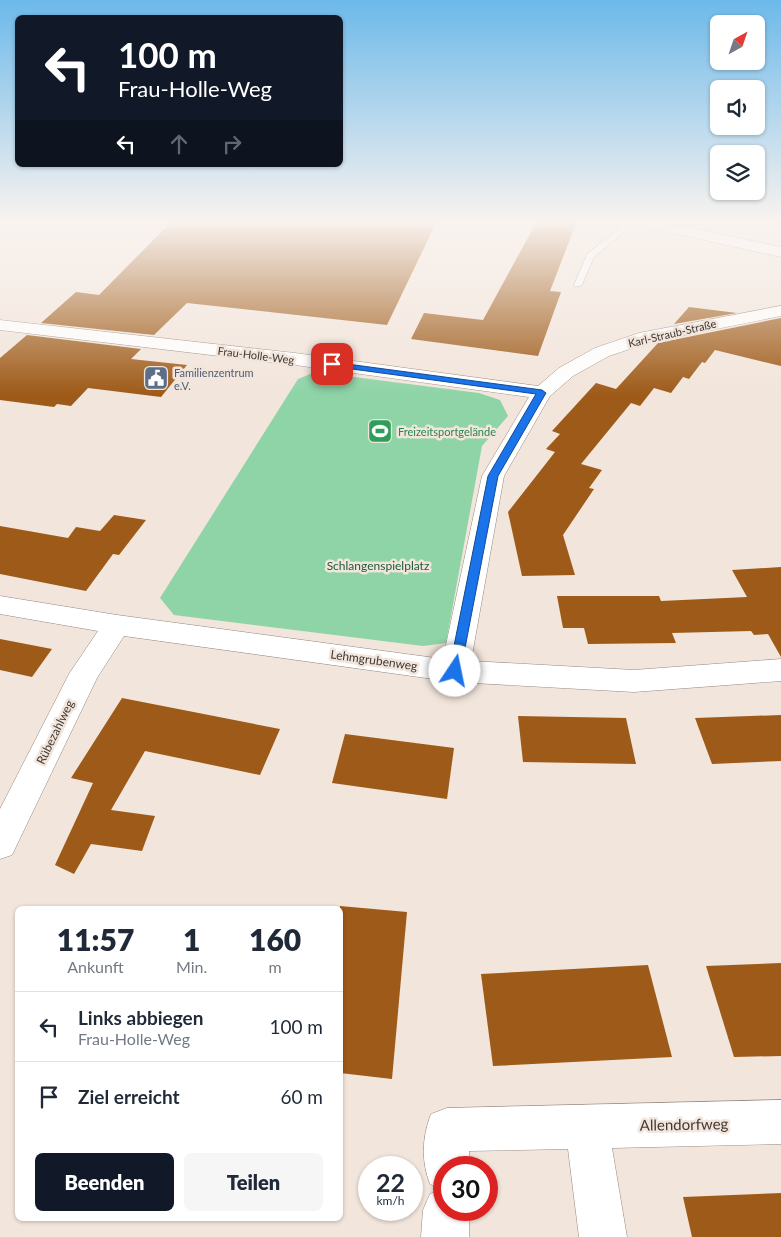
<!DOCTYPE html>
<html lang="de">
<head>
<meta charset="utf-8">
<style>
	:root { --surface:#fff; --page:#f6f6f7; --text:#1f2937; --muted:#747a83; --line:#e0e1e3; --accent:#111827 }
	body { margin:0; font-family:Lato,sans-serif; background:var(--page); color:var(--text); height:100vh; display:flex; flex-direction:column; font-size:19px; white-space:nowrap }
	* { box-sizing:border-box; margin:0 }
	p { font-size:16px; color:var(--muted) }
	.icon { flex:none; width:28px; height:28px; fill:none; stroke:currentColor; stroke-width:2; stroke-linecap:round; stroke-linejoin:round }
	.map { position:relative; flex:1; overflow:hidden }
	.panel { position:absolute; left:15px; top:906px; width:328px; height:315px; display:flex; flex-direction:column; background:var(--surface); border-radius:8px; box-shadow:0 1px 4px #0004 }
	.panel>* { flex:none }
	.guide { position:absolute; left:15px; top:15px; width:328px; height:152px; border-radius:8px; box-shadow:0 1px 4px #0004; background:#111827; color:#fff; overflow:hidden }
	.needle { width:32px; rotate:40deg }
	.tools { position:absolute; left:710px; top:15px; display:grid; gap:10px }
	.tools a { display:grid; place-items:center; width:55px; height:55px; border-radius:8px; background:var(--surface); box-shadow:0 1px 4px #0004; font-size:25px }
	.speed { position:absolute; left:358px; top:1156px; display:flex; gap:10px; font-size:25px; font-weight:700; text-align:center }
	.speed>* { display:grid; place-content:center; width:65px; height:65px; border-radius:50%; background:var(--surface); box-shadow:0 1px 4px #0004; line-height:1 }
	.speed small { font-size:12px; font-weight:400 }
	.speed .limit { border:8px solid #d22; background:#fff; color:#111 }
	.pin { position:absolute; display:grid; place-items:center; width:42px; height:42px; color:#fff; margin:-21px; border-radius:10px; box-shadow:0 2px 8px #0006 }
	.me { position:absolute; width:55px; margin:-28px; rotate:11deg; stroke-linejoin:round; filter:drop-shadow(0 0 4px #0008) }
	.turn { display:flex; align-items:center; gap:18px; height:105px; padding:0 20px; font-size:22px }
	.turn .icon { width:65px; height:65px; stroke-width:2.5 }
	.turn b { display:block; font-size:35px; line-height:42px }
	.lanes { display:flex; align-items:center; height:48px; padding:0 20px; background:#0003; justify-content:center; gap:25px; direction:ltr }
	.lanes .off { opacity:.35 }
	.eta { display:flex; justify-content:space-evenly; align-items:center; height:85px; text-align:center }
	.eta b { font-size:30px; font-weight:800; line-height:35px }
	.button { display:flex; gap:10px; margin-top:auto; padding:10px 20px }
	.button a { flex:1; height:58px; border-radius:8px; background:var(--accent); color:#fff; font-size:20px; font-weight:800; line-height:58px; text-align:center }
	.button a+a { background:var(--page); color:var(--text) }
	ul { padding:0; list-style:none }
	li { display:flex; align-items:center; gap:15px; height:70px; padding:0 20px; border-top:1px solid var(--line) }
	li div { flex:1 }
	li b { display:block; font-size:19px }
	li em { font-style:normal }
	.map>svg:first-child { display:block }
	.green { fill:#8ed4a7 }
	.building { fill:#9e5a18 }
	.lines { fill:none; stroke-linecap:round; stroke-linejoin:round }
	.service-casing { stroke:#95887f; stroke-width:1 }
	.minor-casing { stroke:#95887f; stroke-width:1 }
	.service { fill:#fff; fill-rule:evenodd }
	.minor { fill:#fff; fill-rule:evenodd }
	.route { fill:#1a73e8; stroke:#114b97 }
	.labels { text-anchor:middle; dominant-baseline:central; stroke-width:5; stroke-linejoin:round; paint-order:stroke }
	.far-street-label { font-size:11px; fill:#3f3935; stroke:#f2e5db }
	.far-service-label { font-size:11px; fill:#4e5e75; stroke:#f2e5db; text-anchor:start }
	.far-leisure-label { font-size:11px; fill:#27864d; stroke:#f2e5db; text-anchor:start }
	.park-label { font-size:12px; fill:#1b5b38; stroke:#f2e5db }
	.street-label { font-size:12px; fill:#3f3935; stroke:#f2e5db }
	.near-street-label { font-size:15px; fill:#3f3935; stroke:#f2e5db }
</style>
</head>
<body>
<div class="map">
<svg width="781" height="1237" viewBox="0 0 781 1237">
	<rect width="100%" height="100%" fill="#f2e5db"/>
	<polygon class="green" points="315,372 479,393 500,400 508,416 482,446 446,643 423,646 174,615 160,598 298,379"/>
	<g class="building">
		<polygon points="172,221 437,221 387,325 187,303 154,335 41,323 76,292 99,295"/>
		<polygon points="537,221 577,221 550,291 561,292 538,356 411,339 424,313 483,320"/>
		<polygon points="689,307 737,313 674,324"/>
		<polygon points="781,318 781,366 715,350 705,363 702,362 689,379 683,377 671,393 654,388 640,406 631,403 581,464 602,470 589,488 594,489 563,535 575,575 522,576 508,512 555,452 546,449 560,434 552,431 596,383 616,389 658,343"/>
		<polygon points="27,335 141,349 131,359 187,365 161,397 88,388 71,406 57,404 54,407 0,400 0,358"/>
		<polygon points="114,515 146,520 119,555 113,554 86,591 0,574 0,526 68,538 76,527 100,531"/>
		<polygon points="781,567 781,657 768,634 754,635 751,631 672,633 676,643 588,644 584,628 563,628 557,596 659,596 661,601 747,597 732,570"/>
		<polygon points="0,639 52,649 32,677 0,670"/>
		<polygon points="122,698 280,729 260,775 145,751 111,810 155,816 142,851 91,844 74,874 55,865 93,783 71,778"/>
		<polygon points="781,715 781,761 712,764 695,718"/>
		<polygon points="518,716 626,718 636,764 523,762"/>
		<polygon points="345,734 454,748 447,799 332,783"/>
		<polygon points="340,906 407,912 392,1079 340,1073"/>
		<polygon points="781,963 781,1056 734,1057 706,966"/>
		<polygon points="648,965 672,1057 493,1066 481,974"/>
		<polygon points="781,1193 781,1237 692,1237 683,1197"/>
	</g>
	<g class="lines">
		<defs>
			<polygon id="service" points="629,221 637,221 594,257 582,285 575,287 574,285 587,254"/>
			<g id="minor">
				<polygon points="629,221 659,221 781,247 781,257 636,225"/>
				<polygon points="781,306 781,316 651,342 609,356 573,376 550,396 504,476 471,661 634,670 781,659 781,681 634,692 455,682 124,636 97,678 12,855 0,859 0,809 69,674 98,631 0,614 0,596 117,615 443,659 482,476 529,397 295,365 0,330 0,320 295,353 538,386 559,368 595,348 639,333"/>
				<path d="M 781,1100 L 781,1144 L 612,1148 L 627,1237 L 579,1237 L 568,1149 L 469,1151 L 469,1168 L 444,1168 L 444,1210 L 469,1210 L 469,1237 L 421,1237 L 423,1210 L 430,1194 L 441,1189 L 430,1184 C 421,1161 422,1137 431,1114 L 447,1108 Z"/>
			</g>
		</defs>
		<use href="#service" class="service-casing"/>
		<use href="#minor" class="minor-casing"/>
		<use href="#service" class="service"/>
		<use href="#minor" class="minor"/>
	</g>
	<linearGradient id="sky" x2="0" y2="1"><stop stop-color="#6cb9ea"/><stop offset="0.56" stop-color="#f9f3ef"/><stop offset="1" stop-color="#f9f3ef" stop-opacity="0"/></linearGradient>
	<rect width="781" height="395" fill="url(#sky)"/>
	<polygon class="route" points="332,362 542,390 546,393 498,476 460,674 451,674 449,671 488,476 536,394 330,366 328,364"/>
	<defs>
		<symbol id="civic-square" viewBox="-11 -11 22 22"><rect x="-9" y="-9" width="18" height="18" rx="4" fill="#5c6f8a" stroke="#f2e5db"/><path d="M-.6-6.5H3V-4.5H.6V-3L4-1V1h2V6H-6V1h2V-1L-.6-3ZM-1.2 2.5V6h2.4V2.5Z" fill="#fff"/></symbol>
		<symbol id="stadium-square" viewBox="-11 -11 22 22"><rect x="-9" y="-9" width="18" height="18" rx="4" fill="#2e9e5b" stroke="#f2e5db"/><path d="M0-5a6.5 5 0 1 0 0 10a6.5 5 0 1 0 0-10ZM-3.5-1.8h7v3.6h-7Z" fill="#fff"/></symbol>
	</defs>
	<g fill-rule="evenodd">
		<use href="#civic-square" x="142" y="364" width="28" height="28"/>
		<use href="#stadium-square" x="366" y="417" width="28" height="28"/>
	</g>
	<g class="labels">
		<g class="far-street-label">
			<text transform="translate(672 333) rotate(-13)">Karl-Straub-Straße</text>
			<text transform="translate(256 355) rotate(7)">Frau-Holle-Weg</text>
		</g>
		<g class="far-service-label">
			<text x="174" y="372">Familienzentrum<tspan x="174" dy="13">e.V.</tspan></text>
		</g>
		<g class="far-leisure-label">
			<text x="398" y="431">Freizeitsportgelände</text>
		</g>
		<g class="park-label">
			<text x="378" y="565">Schlangenspielplatz</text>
		</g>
		<g class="street-label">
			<text transform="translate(374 660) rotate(8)">Lehmgrubenweg</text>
			<text transform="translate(55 732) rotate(-64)">Rübezahlweg</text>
		</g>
		<g class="near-street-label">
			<text transform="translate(684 1124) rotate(-1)">Allendorfweg</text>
		</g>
	</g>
</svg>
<div class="tools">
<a><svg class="needle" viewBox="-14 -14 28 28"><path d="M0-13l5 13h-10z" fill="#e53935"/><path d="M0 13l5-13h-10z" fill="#747a83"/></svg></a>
<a><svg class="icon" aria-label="sound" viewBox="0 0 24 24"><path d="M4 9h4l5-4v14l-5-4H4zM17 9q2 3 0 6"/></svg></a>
<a><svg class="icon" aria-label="layers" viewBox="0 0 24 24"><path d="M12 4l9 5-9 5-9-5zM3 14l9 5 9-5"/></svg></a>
</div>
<div class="speed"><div>22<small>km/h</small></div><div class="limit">30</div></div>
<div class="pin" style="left:332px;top:364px;background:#d93025"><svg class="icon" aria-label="arrive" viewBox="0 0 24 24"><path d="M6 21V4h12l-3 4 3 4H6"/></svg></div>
<svg class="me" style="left:455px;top:671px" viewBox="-20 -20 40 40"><circle r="19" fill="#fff"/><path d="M0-13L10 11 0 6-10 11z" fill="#1a73e8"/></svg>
<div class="guide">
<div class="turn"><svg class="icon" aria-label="left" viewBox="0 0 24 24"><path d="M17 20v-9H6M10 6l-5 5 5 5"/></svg><div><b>100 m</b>Frau-Holle-Weg</div></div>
<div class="lanes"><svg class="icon" aria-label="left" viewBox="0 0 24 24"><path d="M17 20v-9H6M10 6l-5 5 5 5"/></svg><svg class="icon off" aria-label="ahead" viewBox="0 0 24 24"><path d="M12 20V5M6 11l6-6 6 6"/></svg><svg class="icon off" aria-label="right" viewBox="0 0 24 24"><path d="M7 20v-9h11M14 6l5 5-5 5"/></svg></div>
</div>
<section class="panel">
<div class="eta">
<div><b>11:57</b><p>Ankunft</p></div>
<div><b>1</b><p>Min.</p></div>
<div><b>160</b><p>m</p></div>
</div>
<ul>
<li><svg class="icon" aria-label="left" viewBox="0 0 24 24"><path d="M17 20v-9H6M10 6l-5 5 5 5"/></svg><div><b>Links abbiegen</b><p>Frau-Holle-Weg</p></div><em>100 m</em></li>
<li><svg class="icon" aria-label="arrive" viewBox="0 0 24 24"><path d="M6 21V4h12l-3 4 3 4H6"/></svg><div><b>Ziel erreicht</b></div><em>60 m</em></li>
</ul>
<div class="button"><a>Beenden</a><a>Teilen</a></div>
</section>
</div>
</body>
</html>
